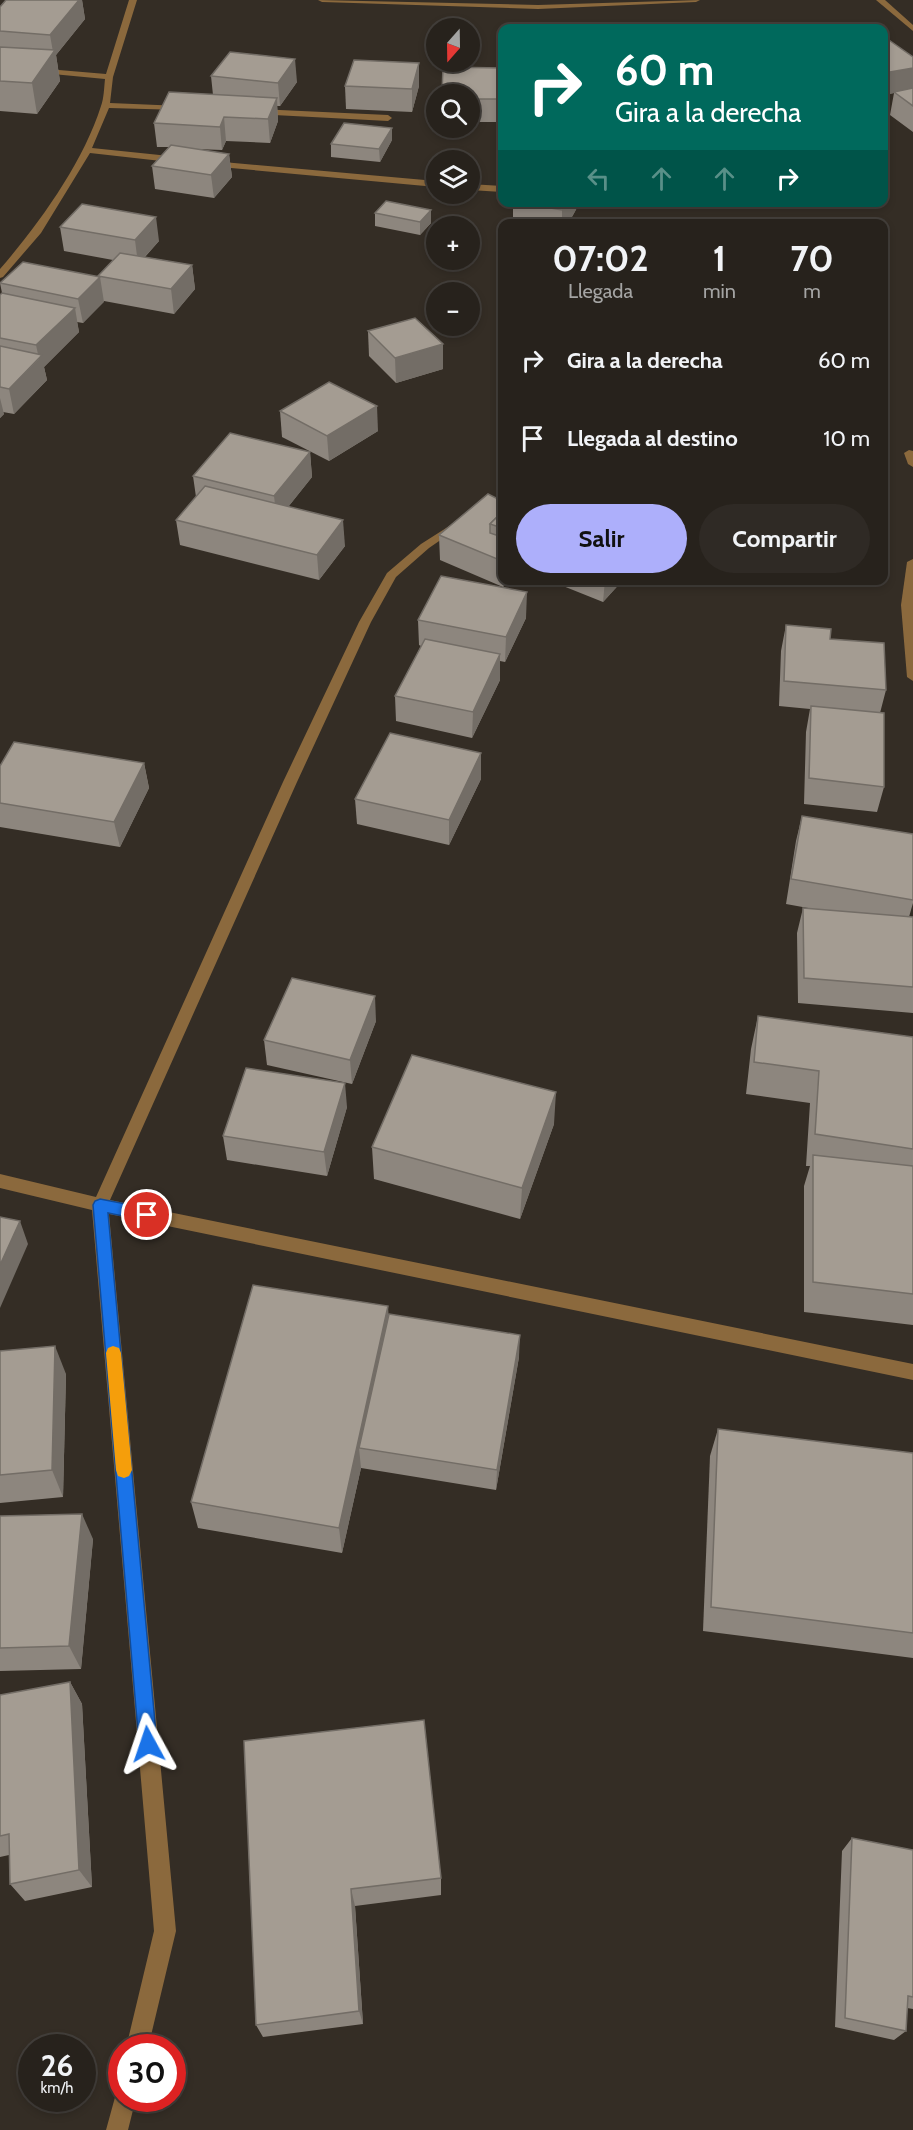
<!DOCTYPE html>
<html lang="es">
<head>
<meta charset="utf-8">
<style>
	:root { --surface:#27221c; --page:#2f2a25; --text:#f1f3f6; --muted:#a4a4a3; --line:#433f3b; --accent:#adaffb }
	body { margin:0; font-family:Cabin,sans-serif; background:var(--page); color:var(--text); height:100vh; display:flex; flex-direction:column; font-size:22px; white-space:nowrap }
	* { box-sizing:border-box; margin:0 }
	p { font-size:20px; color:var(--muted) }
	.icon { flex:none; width:33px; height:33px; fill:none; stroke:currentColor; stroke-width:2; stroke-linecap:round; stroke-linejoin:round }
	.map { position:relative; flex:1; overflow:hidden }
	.details { position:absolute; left:498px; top:219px; width:390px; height:366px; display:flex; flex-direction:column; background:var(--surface); border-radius:12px; box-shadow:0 3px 9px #0003,0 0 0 2px var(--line) }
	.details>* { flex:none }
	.hud { position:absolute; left:498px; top:24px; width:390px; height:183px; border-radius:12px; box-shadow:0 3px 9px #0003,0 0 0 2px var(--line); background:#00695c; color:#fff; overflow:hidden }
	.needle { width:39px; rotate:200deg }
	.controls { position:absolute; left:426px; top:18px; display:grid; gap:12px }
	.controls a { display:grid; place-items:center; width:54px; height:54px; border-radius:50%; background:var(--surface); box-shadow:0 3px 9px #0003,0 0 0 2px var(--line); font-size:30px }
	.speed { position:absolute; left:18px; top:2034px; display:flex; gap:12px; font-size:30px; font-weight:700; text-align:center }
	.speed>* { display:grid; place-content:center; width:78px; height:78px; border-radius:50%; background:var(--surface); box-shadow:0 3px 9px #0003,0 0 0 2px var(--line); line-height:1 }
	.speed small { font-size:15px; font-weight:400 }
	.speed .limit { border:9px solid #d22; background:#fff; color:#111 }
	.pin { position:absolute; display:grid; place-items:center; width:51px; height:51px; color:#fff; margin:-26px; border:3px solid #fff; border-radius:50%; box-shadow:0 2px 6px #0007 }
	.me { position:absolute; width:66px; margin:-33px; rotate:355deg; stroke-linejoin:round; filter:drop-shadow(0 0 4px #0008) }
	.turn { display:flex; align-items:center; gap:21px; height:126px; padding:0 18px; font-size:27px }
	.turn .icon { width:78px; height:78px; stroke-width:2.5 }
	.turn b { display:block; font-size:42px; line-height:51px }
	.lanes { display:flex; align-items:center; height:57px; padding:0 18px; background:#0003; justify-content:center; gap:30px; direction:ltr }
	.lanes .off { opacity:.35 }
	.eta { display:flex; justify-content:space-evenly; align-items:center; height:102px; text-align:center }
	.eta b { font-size:36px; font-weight:700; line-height:42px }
	.button { display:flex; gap:12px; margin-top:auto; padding:12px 18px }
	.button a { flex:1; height:69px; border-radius:36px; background:var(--accent); color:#111; font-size:24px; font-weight:700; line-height:69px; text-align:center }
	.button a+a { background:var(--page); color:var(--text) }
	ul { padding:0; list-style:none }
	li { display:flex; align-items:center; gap:18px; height:78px; padding:0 18px }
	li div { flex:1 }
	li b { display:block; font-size:22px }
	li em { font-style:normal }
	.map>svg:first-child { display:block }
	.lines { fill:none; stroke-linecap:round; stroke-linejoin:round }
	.minor { fill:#8b693d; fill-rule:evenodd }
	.wall { fill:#8d867e }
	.shaded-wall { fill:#736d66 }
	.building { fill:#a49c92; stroke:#736d66; stroke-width:1.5 }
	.route { fill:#1a73e8; stroke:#114b97; stroke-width:1.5 }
	.slow { fill:#f59e0b }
</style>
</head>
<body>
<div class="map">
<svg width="913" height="2130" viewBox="0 0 913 2130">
	<rect width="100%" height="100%" fill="#342d25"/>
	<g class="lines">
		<g class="minor">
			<path d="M 129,0 L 137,0 L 113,77 L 110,103 L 181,106 L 185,108 L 181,110 L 109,108 L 92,148 L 179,157 L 183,160 L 179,163 L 90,153 L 41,233 L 3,277 L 0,278 L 0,269 C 39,224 83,163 101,106 C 104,98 104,88 105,79 L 0,69 L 0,65 L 106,74 Z"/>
			<polygon points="318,0 538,5 700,0 696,2 538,9 322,2"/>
			<polygon points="876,0 885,0 913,25 913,31"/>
			<polygon points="258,109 388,115 392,118 388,121 255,114 255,110"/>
			<polygon points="212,161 436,181 436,187 209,166 208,164"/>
			<polygon points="470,184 502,186 502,192 470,190"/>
			<polygon points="909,450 913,451 913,467 908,464 904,453"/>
			<polygon points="454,523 458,524 458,528 429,548 396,577 371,622 297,782 110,1200 913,1364 913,1380 109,1214 176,1931 148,2048 126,2048 154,1931 92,1210 0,1188 0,1174 96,1197 283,782 359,622 387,573 421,544"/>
			<polygon points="913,559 913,681 907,677 901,605 907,562"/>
			<polygon points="122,2088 122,2098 136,2098 128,2130 106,2130 117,2090"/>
		</g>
	</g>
	<g class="wall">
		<polygon points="6,0 82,0 85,19 56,55 60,81 37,114 0,111 0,7"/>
		<polygon points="884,39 913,57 913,132 890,115 894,93 884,95"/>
		<polygon points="502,68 502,122 470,122 470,94"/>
		<polygon points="211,76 297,82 280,106 277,106 278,121 270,143 226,141 222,150 195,149 229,154 232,177 214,198 155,189 152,166 169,147 157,147 154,123 213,95"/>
		<polygon points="345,86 419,86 412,112 346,109"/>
		<polygon points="392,140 380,162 331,157 331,144"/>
		<polygon points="513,202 578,202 578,206 568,224 513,224"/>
		<polygon points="375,213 431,223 420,235 375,226"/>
		<polygon points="60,227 159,241 145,257 192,265 195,289 174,314 104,301 83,323 77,322 79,332 44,367 47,380 14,414 3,412 4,414 0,418 0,295 2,293 0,283 98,277 113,260 64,251"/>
		<polygon points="368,331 443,344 443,369 396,383 369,356"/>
		<polygon points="280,411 378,431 329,461 282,437"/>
		<polygon points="310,452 312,477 288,507 345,546 319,580 180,545 176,520 196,497 193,476"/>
		<polygon points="502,501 502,580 509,580 503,587 440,560 439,535"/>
		<polygon points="548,580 623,580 603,602"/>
		<polygon points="526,618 505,662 500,661 500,680 472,738 396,721 395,696 421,646 419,645 418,620"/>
		<polygon points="786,625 830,639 886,690 880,713 884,787 877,812 804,804 806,732 810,709 779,706 781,651"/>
		<polygon points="144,763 149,788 120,847 0,827 0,766"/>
		<polygon points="481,779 449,845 357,824 355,799"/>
		<polygon points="802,816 913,834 913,903 909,917 913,917 913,1013 798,1003 797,933 803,908 819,910 786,904 796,841"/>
		<polygon points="758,1016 913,1037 913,1325 804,1312 804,1186 810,1166 806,1166 810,1103 746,1094 751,1049"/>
		<polygon points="376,1021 352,1084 267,1065 264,1040"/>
		<polygon points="347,1107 327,1176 227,1160 223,1136"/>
		<polygon points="554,1124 520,1219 374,1179 372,1147"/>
		<polygon points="389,1314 519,1357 496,1490 361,1468 342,1553 198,1528 191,1502"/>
		<polygon points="0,1351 66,1374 63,1497 0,1503"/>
		<polygon points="718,1429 913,1453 913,1658 703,1631 710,1456"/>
		<polygon points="0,1516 93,1539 81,1669 0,1671"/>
		<polygon points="70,1682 82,1704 92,1887 25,1901 10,1884 9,1855 0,1857 0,1695"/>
		<polygon points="244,1741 441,1878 441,1895 355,1906 363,2024 263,2037 256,2025"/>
		<polygon points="852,1838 913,1850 913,2009 907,2008 906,2031 894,2040 835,2027 842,1851"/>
	</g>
	<g class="shaded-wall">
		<polygon points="79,0 82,0 85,19 56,55 60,81 37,114 32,83 53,52 50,35"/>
		<polygon points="295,59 297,82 280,106 278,83"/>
		<polygon points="419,63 419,86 412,112 412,89"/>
		<polygon points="913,68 913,90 894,92 894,93 884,95 884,73"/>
		<polygon points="277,98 278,121 270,143 268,119"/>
		<polygon points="224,117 226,141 222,150 220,127"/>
		<polygon points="392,128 392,140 380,162 379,149"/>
		<polygon points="229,154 232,177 214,198 211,175"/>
		<polygon points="567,202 578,202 578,206 568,224 562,224 562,210"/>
		<polygon points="431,210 431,223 420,235 420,222"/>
		<polygon points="156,217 159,241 138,264 135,240"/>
		<polygon points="192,265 195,289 174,314 171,289"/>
		<polygon points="100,277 104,302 83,323 78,299"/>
		<polygon points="75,308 79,332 44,367 47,380 14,414 9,389 39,359 36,345"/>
		<polygon points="443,344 443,369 396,383 395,358"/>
		<polygon points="0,398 4,414 0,418"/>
		<polygon points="377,406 378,431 329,461 327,436"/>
		<polygon points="310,452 312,477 277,521 274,496"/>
		<polygon points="343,520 345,546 319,580 317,555"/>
		<polygon points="503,580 509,580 503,587"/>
		<polygon points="605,580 623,580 603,602"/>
		<polygon points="527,592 526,618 505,662 506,637"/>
		<polygon points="500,654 500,680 472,738 473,712"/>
		<polygon points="481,753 481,779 449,845 449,820"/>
		<polygon points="144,763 149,788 120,847 114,822"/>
		<polygon points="375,996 376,1021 352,1084 350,1060"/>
		<polygon points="345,1083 347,1107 327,1176 324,1152"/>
		<polygon points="556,1092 554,1124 520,1219 522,1188"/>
		<polygon points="20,1221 28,1244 0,1308 0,1265"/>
		<polygon points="388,1306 390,1335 359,1448 361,1468 342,1553 339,1528"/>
		<polygon points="520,1335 519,1357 496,1490 497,1470"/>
		<polygon points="55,1346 66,1374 63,1497 52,1470"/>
		<polygon points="82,1514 93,1539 81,1669 69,1646"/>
		<polygon points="70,1682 82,1704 92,1887 79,1870"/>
		<polygon points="351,1889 355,1906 363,2024 359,2011"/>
	</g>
	<g class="building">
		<polygon points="6,0 79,0 50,35 0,31 0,7"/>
		<polygon points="886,38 913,57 913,68 884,73 884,39"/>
		<polygon points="0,47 55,50 32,83 0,81"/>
		<polygon points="230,52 295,59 278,83 211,76"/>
		<polygon points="354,60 419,63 412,89 345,86"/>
		<polygon points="443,67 502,68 502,99 470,99 470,94 442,94"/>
		<polygon points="913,88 913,106 894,92"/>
		<polygon points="169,92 277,98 268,119 224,117 220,127 154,123"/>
		<polygon points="344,123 392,128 379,149 331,144"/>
		<polygon points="171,145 229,154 211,175 152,166"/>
		<polygon points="386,201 431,210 420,222 375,213"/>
		<polygon points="514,202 567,202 562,210"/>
		<polygon points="82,204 156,217 135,240 60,227"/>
		<polygon points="120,253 192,265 171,289 98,276"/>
		<polygon points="23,262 100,277 78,299 0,283"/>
		<polygon points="2,293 75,308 36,345 0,338 0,295"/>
		<polygon points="415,318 443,344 395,358 368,331"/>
		<polygon points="0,346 42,355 9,389 0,387"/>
		<polygon points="329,382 377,406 327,436 280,411"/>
		<polygon points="230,433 310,452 274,496 193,476"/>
		<polygon points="205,486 343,520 317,555 176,520"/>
		<polygon points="488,494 502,501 502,512 490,524 490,533 502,537 502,561 439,535"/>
		<polygon points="502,512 502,528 490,524"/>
		<polygon points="441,576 527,592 506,637 418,620"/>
		<polygon points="786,625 831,629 830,639 884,643 886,690 784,681"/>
		<polygon points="425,639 500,654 473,712 395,696"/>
		<polygon points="811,706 884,713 884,787 809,778"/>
		<polygon points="390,733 481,753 449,820 355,799"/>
		<polygon points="14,742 144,763 114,822 0,803 0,766"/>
		<polygon points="802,816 913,834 913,900 791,879"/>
		<polygon points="803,908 913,917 913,987 804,978"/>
		<polygon points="292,978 375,996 350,1060 264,1040"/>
		<polygon points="758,1016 913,1037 913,1149 815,1134 819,1071 754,1062"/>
		<polygon points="412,1055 556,1092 522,1188 372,1147"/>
		<polygon points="246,1068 345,1083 324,1152 223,1136"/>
		<polygon points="813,1155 913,1166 913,1294 813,1282"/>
		<polygon points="0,1217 20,1221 0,1265"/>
		<polygon points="253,1285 388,1306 339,1528 191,1502"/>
		<polygon points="389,1314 520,1335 497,1470 359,1448"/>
		<polygon points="55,1346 52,1470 0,1475 0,1351"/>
		<polygon points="718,1429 913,1453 913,1633 711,1607"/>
		<polygon points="82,1514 69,1646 0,1648 0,1516"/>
		<polygon points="70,1682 79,1870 10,1884 9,1834 0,1836 0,1695"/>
		<polygon points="424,1720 441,1878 351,1889 359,2011 256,2025 244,1741"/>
		<polygon points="852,1838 913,1850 913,1997 908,1996 906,2031 845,2018"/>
	</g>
	<polygon class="route" points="100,1199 147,1208 152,1210 154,1215 152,1219 147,1221 108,1213 157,1744 154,1750 148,1753 142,1750 139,1744 93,1205 95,1201"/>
	<polygon class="slow" points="113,1346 119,1348 121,1353 132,1470 129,1476 124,1478 118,1476 116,1470 106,1353 108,1348"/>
</svg>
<div class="controls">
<a><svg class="needle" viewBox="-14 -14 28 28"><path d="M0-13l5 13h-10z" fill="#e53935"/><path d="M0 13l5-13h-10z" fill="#a4a4a3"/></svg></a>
<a><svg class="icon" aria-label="search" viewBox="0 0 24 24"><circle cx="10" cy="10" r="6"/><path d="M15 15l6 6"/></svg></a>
<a><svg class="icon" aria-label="layers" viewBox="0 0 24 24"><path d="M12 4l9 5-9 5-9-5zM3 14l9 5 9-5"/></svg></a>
<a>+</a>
<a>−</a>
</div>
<div class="speed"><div>26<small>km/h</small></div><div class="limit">30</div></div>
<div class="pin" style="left:147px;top:1215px;background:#d93025"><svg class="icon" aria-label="arrive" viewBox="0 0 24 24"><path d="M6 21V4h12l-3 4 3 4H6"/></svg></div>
<svg class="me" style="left:148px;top:1744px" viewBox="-20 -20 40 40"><path d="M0-17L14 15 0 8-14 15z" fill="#1a73e8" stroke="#fff" stroke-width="4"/></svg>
<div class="hud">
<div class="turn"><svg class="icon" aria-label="right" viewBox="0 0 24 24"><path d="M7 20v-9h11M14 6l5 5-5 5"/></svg><div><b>60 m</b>Gira a la derecha</div></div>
<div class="lanes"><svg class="icon off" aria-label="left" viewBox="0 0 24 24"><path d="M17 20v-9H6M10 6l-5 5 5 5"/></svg><svg class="icon off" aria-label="ahead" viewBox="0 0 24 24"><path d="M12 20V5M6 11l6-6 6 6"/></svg><svg class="icon off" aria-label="ahead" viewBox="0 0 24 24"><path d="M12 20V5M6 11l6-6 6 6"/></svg><svg class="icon" aria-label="right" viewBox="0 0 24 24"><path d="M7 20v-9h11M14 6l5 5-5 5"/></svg></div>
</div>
<section class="details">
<div class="eta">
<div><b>07:02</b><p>Llegada</p></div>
<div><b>1</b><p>min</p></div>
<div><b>70</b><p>m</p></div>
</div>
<ul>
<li><svg class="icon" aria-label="right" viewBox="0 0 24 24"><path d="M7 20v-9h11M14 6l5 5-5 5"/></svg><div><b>Gira a la derecha</b></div><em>60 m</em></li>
<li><svg class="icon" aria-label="arrive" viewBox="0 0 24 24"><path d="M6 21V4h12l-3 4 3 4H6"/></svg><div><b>Llegada al destino</b></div><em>10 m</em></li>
</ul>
<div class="button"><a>Salir</a><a>Compartir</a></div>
</section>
</div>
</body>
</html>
